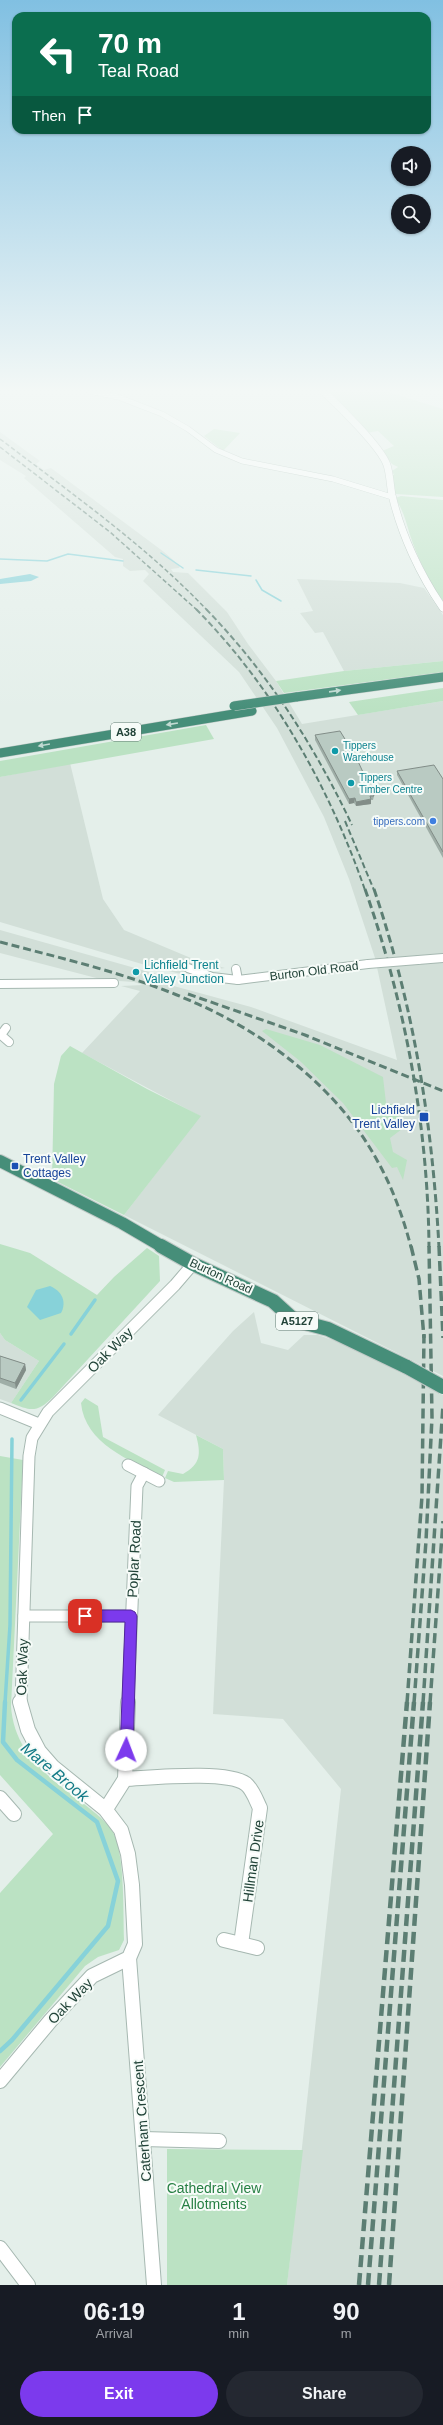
<!DOCTYPE html>
<html lang="en">
<head>
<meta charset="utf-8">
<style>
	:root { --surface:#171b24; --page:#242831; --text:#f1f3f6; --muted:#9ea1a6; --accent:#7c3aed }
	body { margin:0; font-family:Helvetica,sans-serif; background:var(--page); color:var(--text); height:100vh; display:flex; flex-direction:column; font-size:15px; white-space:nowrap }
	* { box-sizing:border-box; margin:0 }
	p { font-size:13px; color:var(--muted) }
	.icon { flex:none; width:22px; height:22px; fill:none; stroke:currentColor; stroke-width:2; stroke-linecap:round; stroke-linejoin:round }
	.map { position:relative; height:2285px; overflow:hidden }
	.side { display:flex; flex-direction:column; background:var(--surface); flex:1 }
	.side>* { flex:none }
	.guide { position:absolute; left:12px; top:12px; width:419px; height:122px; border-radius:12px; box-shadow:0 1px 3px #0004; background:#0b6e4f; color:#fff; overflow:hidden }
	.controls { position:absolute; left:391px; top:146px; display:grid; gap:8px }
	.controls a { display:grid; place-items:center; width:40px; height:40px; border-radius:50%; background:var(--surface); box-shadow:0 1px 3px #0004; font-size:20px }
	.pin { position:absolute; display:grid; place-items:center; width:34px; height:34px; color:#fff; margin:-17px; border-radius:8px; box-shadow:0 2px 6px #0006 }
	.me { position:absolute; width:44px; margin:-22px; rotate:2deg; stroke-linejoin:round; filter:drop-shadow(0 0 3px #0008) }
	.turn { display:flex; align-items:center; gap:14px; height:84px; padding:0 20px; font-size:18px }
	.turn .icon { width:52px; height:52px; stroke-width:2.5 }
	.turn b { display:block; font-size:28px; line-height:34px }
	.then { display:flex; align-items:center; height:38px; padding:0 20px; background:#0003; gap:8px; font-size:15px }
	.eta { display:flex; justify-content:space-evenly; align-items:center; height:68px; text-align:center }
	.eta b { font-size:24px; font-weight:600; line-height:28px }
	.action { display:flex; gap:8px; margin-top:auto; padding:8px 20px }
	.action a { flex:1; height:46px; border-radius:24px; background:var(--accent); color:#fff; font-size:16px; font-weight:600; line-height:46px; text-align:center }
	.action a+a { background:var(--page); color:var(--text) }
	.map>svg:first-child { display:block }
	.built { fill:#d2dfd8 }
	.green { fill:#bbe2c3 }
	.water { fill:#87d2d9 }
	.lines { fill:none; stroke-linecap:round; stroke-linejoin:round }
	.stream-far2 { stroke:#87d2d9; stroke-width:1.5 }
	.stream-far1 { stroke:#87d2d9; stroke-width:3.5 }
	.stream { stroke:#87d2d9; stroke-width:4.5 }
	.minor-far3-casing { stroke:#a6b8b1; stroke-width:6 }
	.minor-far2-casing { stroke:#a6b8b1; stroke-width:10 }
	.minor-far1-casing { stroke:#a6b8b1; stroke-width:13 }
	.minor-casing { stroke:#a6b8b1; stroke-width:16 }
	.tertiary-casing { stroke:#a6b8b1; stroke-width:8 }
	.trunk-far2-casing { stroke:#c1cac7; stroke-width:10 }
	.trunk-far1-casing { stroke:#c1cac7; stroke-width:14 }
	.trunk-casing { stroke:#c1cac7; stroke-width:16 }
	.minor-far3 { stroke:#fff; stroke-width:5 }
	.minor-far2 { stroke:#fff; stroke-width:8 }
	.minor-far1 { stroke:#fff; stroke-width:11 }
	.minor { stroke:#fff; stroke-width:14 }
	.tertiary { stroke:#fff; stroke-width:7 }
	.trunk-far2 { stroke:#468e79; stroke-width:9 }
	.trunk-far1 { stroke:#468e79; stroke-width:12 }
	.trunk { stroke:#468e79; stroke-width:14 }
	.rail-far4 { stroke:#5c7e73; stroke-width:1.5; stroke-dasharray:4.5 2.5; stroke-linecap:butt }
	.rail-far3 { stroke:#5c7e73; stroke-width:2; stroke-dasharray:6 3; stroke-linecap:butt }
	.rail-far2 { stroke:#5c7e73; stroke-width:3; stroke-dasharray:8 4; stroke-linecap:butt }
	.rail-far1 { stroke:#5c7e73; stroke-width:3.5; stroke-dasharray:10 5; stroke-linecap:butt }
	.rail { stroke:#5c7e73; stroke-width:4.5; stroke-dasharray:12 6; stroke-linecap:butt }
	.minor-bridge-casing { stroke:#a6b8b1; stroke-width:10; stroke-linecap:butt }
	.trunk-bridge-far1-casing { stroke:#c1cac7; stroke-width:10; stroke-linecap:butt }
	.trunk-bridge-casing { stroke:#c1cac7; stroke-width:16; stroke-linecap:butt }
	.minor-bridge { stroke:#fff; stroke-width:8 }
	.trunk-bridge-far1 { stroke:#468e79; stroke-width:9 }
	.trunk-bridge { stroke:#468e79; stroke-width:14 }
	.wall { fill:#9faea7 }
	.shaded-wall { fill:#828d88 }
	.building { fill:#b9cac2; stroke:#828d88 }
	.oneway { fill:#c1dad2 }
	.route { fill:#7c3aed; stroke:#51269a }
	.culture-dot { fill:#0f9aa8; stroke:#f6fbf8; stroke-width:1.5 }
	.shop-dot { fill:#3f7fe0; stroke:#f6fbf8; stroke-width:1.5 }
	.transit-dot { fill:#1a4fb4; stroke:#f6fbf8; stroke-width:1.5 }
	.labels { text-anchor:middle; dominant-baseline:central; stroke-width:4; stroke-linejoin:round; paint-order:stroke }
	.far-culture-label { font-size:10px; fill:#0d838f; stroke:#f6fbf8; text-anchor:start }
	.far-shop-label { font-size:10px; fill:#366cbe; stroke:#f6fbf8; text-anchor:end }
	.shield { fill:#f6fbf8; stroke:#617a72; stroke-width:1 }
	.shield-label { font-size:11px; font-weight:bold; fill:#214338 }
	.culture-label { font-size:12px; fill:#0d838f; stroke:#f6fbf8; text-anchor:start }
	.street-label { font-size:12px; fill:#214338; stroke:#f6fbf8 }
	.transit-label { font-size:12px; fill:#164399; stroke:#f6fbf8; text-anchor:end }
	.near-street-label { font-size:14px; fill:#214338; stroke:#f6fbf8 }
	.near-park-label { font-size:14px; fill:#267f43; stroke:#f6fbf8 }
	.near-water-label { font-size:16px; font-style:italic; fill:#147b87; stroke:#f6fbf8 }
</style>
</head>
<body>
<div class="map">
<svg width="443" height="2285" viewBox="0 0 443 2285">
	<rect width="100%" height="100%" fill="#e4efea"/>
	<g class="built">
		<polygon points="0,432 40,461 36,464 44,470 51,468 164,552 180,566 179,568 171,569 173,572 188,573 227,612 248,644 276,681 302,724 443,701 443,1376 124,1215 200,1116 82,1053 140,991 121,986 143,985 134,982 104,980 0,953 0,930 167,977 165,980 170,981 170,985 251,1007 397,1060 375,958 349,879 324,817 277,728 239,672 143,581 149,574 145,570 130,571 123,566 123,559 115,557 24,478 26,476 0,460"/>
		<polygon points="297,579 400,583 424,588 443,615 443,661 344,671 323,632 315,633 300,613 313,611"/>
		<polygon points="70,763 103,899 124,930 198,961 225,968 181,974 152,967 0,922 0,777"/>
		<polygon points="254,1312 261,1343 288,1350 304,1335 318,1335 347,1345 443,1395 443,2285 287,2285 341,1789 283,1719 213,1714 224,1480 223,1449 158,1415 233,1331"/>
		<polygon points="0,1333 5,1340 39,1361 11,1403 0,1399"/>
	</g>
	<g class="green">
		<polygon points="326,391 385,391 443,409 443,497 395,494 392,475 394,475 392,471 398,467 392,464 382,451 394,446 378,431 366,433 338,400"/>
		<polygon points="214,429 240,433 223,451 204,436"/>
		<path d="M 401,496 L 443,500 L 443,601 C 429,581 417,557 410,535 C 406,521 403,510 395,498 Z"/>
		<polygon points="443,661 443,672 284,693 276,681 344,671"/>
		<polygon points="443,688 443,701 358,715 349,702"/>
		<polygon points="206,725 214,739 0,777 0,761"/>
		<polygon points="266,1029 320,1045 383,1077 386,1103 395,1105 402,1129 390,1138 393,1152 407,1160 403,1180 397,1167 392,1168 343,1103 300,1061 262,1031"/>
		<polygon points="70,1046 147,1089 201,1116 124,1215 52,1179 54,1084 61,1056"/>
		<path d="M 0,1244 L 30,1253 L 97,1295 L 114,1277 L 147,1248 L 159,1256 L 160,1281 L 53,1397 C 37,1413 31,1411 11,1403 L 39,1361 L 5,1340 L 0,1333 Z"/>
		<path d="M 85,1398 L 98,1406 L 103,1437 L 165,1470 L 162,1477 C 130,1460 85,1444 81,1403 Z"/>
		<path d="M 196,1435 L 223,1449 L 224,1480 L 174,1482 L 165,1478 L 168,1471 L 183,1474 C 201,1464 201,1454 196,1435 Z"/>
		<path d="M 0,1456 L 23,1460 L 11,1706 C 14,1753 49,1778 84,1804 C 95,1813 107,1821 114,1834 C 125,1858 123,1912 124,1940 L 119,1950 L 98,1957 L 85,1966 L 0,2067 L 0,1893 L 53,1834 L 0,1775 Z"/>
		<polygon points="167,2149 303,2150 287,2285 167,2285"/>
	</g>
	<g class="water">
		<polygon points="30,574 39,577 31,581 0,584 0,579"/>
		<path d="M 50,1286 C 62,1291 67,1302 61,1313 L 40,1320 L 27,1307 L 36,1290 Z"/>
	</g>
	<g class="lines">
		<g class="stream-far2">
			<polyline points="161,553 183,568"/>
			<polyline points="0,559 47,561 68,554 123,561"/>
			<polyline points="196,570 251,576"/>
			<polyline points="256,580 262,590 281,601"/>
		</g>
		<g class="stream-far1">
			<polyline points="71,1334 95,1300"/>
			<polyline points="21,1400 64,1344"/>
			<polyline points="5,1703 10,1625 12,1439"/>
		</g>
		<polyline class="stream" points="0,2051 12,2040 108,1926 118,1881 97,1822 17,1760 3,1742 5,1702"/>
		<defs>
			<polyline id="minor-far3" points="89,391 118,397 162,414 188,429 216,450 242,461 333,479 392,497"/>
			<g id="minor-far2">
				<polyline points="418,960 443,958"/>
				<polyline points="188,968 212,977 238,980 368,964"/>
				<polyline points="236,969 238,980"/>
				<polyline points="0,984 114,983"/>
				<polyline points="6,1028 1,1035 9,1042"/>
			</g>
			<g id="minor-far1">
				<polyline points="0,1408 39,1424"/>
				<polyline points="128,1465 159,1481"/>
				<polyline points="24,1616 131,1616"/>
				<polyline points="21,1703 29,1456 32,1438 48,1412 175,1285 193,1264"/>
				<polyline points="128,1703 137,1486 144,1473"/>
			</g>
			<g id="minor">
				<path d="M 125,1779 C 150,1778 227,1770 246,1784 C 253,1790 256,1800 260,1808 L 241,1944"/>
				<polyline points="0,1798 14,1814"/>
				<polyline points="106,1809 125,1779 128,1702"/>
				<polyline points="224,1940 257,1948"/>
				<polyline points="129,1958 154,2285"/>
				<polyline points="0,2081 51,2020 92,1976 129,1958 135,1944 132,1885 128,1854 121,1830 105,1809 53,1767 39,1751 28,1730 20,1702"/>
				<polyline points="143,2139 219,2141"/>
				<polyline points="0,2248 28,2285"/>
			</g>
			<path id="tertiary" d="M 323,391 C 338,405 381,447 387,465 C 390,474 390,485 392,495 C 401,534 420,575 443,608"/>
			<g id="trunk-far2">
				<polyline points="296,697 443,677"/>
				<polyline points="0,753 252,711"/>
			</g>
			<polyline id="trunk-far1" points="0,1161 122,1223 163,1247"/>
			<polyline id="trunk" points="161,1246 193,1264 273,1301 294,1320 328,1329 407,1367"/>
		</defs>
		<use href="#minor-far3" class="minor-far3-casing"/>
		<use href="#minor-far2" class="minor-far2-casing"/>
		<use href="#minor-far1" class="minor-far1-casing"/>
		<use href="#minor" class="minor-casing"/>
		<use href="#tertiary" class="tertiary-casing"/>
		<use href="#trunk-far2" class="trunk-far2-casing"/>
		<use href="#trunk-far1" class="trunk-far1-casing"/>
		<use href="#trunk" class="trunk-casing"/>
		<use href="#minor-far3" class="minor-far3"/>
		<use href="#minor-far2" class="minor-far2"/>
		<use href="#minor-far1" class="minor-far1"/>
		<use href="#minor" class="minor"/>
		<use href="#tertiary" class="tertiary"/>
		<use href="#trunk-far2" class="trunk-far2"/>
		<use href="#trunk-far1" class="trunk-far1"/>
		<use href="#trunk" class="trunk"/>
		<g class="rail-far4">
			<path d="M 0,439 C 71,493 145,545 207,610"/>
			<polyline points="0,447 110,532 197,610"/>
		</g>
		<g class="rail-far3">
			<path d="M 196,609 C 273,687 329,786 365,890"/>
			<path d="M 206,609 C 268,673 314,745 352,825"/>
			<polyline points="345,821 374,890"/>
		</g>
		<g class="rail-far2">
			<path d="M 365,889 C 405,1003 428,1126 429,1247"/>
			<path d="M 374,889 C 414,1008 432,1121 439,1247"/>
			<path d="M 0,942 C 64,959 130,974 191,1001 C 266,1033 339,1089 378,1162 C 393,1189 403,1217 411,1247"/>
			<polyline points="188,994 305,1035 443,1091"/>
		</g>
		<g class="rail-far1">
			<polyline points="411,1246 419,1279 424,1338"/>
			<polyline points="439,1246 443,1338"/>
			<polyline points="407,1703 422,1496 424,1334"/>
			<polyline points="414,1703 426,1541 432,1417 429,1246"/>
			<polyline points="423,1703 443,1405"/>
			<polyline points="430,1703 443,1521"/>
		</g>
		<g class="rail">
			<polyline points="359,2285 407,1702"/>
			<polyline points="368,2285 414,1702"/>
			<polyline points="379,2285 423,1702"/>
			<polyline points="389,2285 430,1702"/>
		</g>
		<defs>
			<polyline id="minor-bridge" points="368,964 418,960"/>
			<polyline id="trunk-bridge-far1" points="234,706 296,697"/>
			<polyline id="trunk-bridge" points="407,1367 443,1387"/>
		</defs>
		<use href="#minor-bridge" class="minor-bridge-casing"/>
		<use href="#trunk-bridge-far1" class="trunk-bridge-far1-casing"/>
		<use href="#trunk-bridge" class="trunk-bridge-casing"/>
		<use href="#minor-bridge" class="minor-bridge"/>
		<use href="#trunk-bridge-far1" class="trunk-bridge-far1"/>
		<use href="#trunk-bridge" class="trunk-bridge"/>
	</g>
	<g class="wall">
		<polygon points="315,735 374,796 373,800 371,800 371,804 356,806 354,803 349,804 315,740"/>
		<polygon points="397,771 443,779 443,858 397,775"/>
		<polygon points="0,1356 25,1364 26,1370 16,1389 0,1383"/>
	</g>
	<g class="shaded-wall">
		<polygon points="355,798 354,803 349,804 349,799"/>
		<polygon points="371,799 371,804 356,806 356,802"/>
		<polygon points="25,1364 26,1370 16,1389 15,1383"/>
	</g>
	<g class="building">
		<polygon points="340,731 356,757 374,796 370,796 371,799 356,802 355,798 349,799 315,735"/>
		<polygon points="434,765 443,779 443,852 397,771"/>
		<polygon points="0,1356 25,1364 15,1383 0,1378"/>
	</g>
	<defs><path id="oneway-solid" d="M-6-.8H1V-3.2L6.5 0L1 3.2V.8H-6Z"/></defs>
	<g class="oneway">
		<use href="#oneway-solid" transform="translate(335 691) rotate(-8)"/>
		<use href="#oneway-solid" transform="translate(172 724) rotate(171)"/>
		<use href="#oneway-solid" transform="translate(44 745) rotate(170)"/>
	</g>
	<linearGradient id="sky" x2="0" y2="1"><stop stop-color="#81c0e2"/><stop offset="0.55" stop-color="#f3f8f6"/><stop offset="1" stop-color="#f3f8f6" stop-opacity="0"/></linearGradient>
	<rect width="443" height="711" fill="url(#sky)"/>
	<polygon class="route" points="85,1610 131,1610 135,1612 137,1616 133,1750 131,1754 126,1756 122,1754 120,1750 125,1622 85,1622 81,1620 79,1616 81,1612"/>
	<g class="culture-dot">
		<circle cx="335" cy="751" r="4"/>
		<circle cx="351" cy="783" r="4"/>
		<circle cx="136" cy="972" r="4"/>
	</g>
	<circle class="shop-dot" cx="433" cy="821" r="4"/>
	<g class="transit-dot">
		<rect x="419" y="1112" width="10" height="10" rx="2"/>
		<rect x="11" y="1162" width="8" height="8" rx="2"/>
	</g>
	<g class="labels">
		<g class="far-culture-label">
			<text x="343" y="745">Tippers<tspan x="343" dy="12">Warehouse</tspan></text>
			<text x="359" y="777">Tippers<tspan x="359" dy="12">Timber Centre</tspan></text>
		</g>
		<g class="far-shop-label">
			<text x="425" y="821">tippers.com</text>
		</g>
		<g class="shield">
			<rect x="111" y="723" width="30" height="18" rx="3"/>
			<rect x="276" y="1312" width="42" height="18" rx="3"/>
		</g>
		<g class="shield-label">
			<text x="126" y="732">A38</text>
			<text x="297" y="1321">A5127</text>
		</g>
		<g class="culture-label">
			<text x="144" y="965">Lichfield Trent<tspan x="144" dy="14">Valley Junction</tspan></text>
		</g>
		<g class="street-label">
			<text transform="translate(314 971) rotate(-7)">Burton Old Road</text>
			<text transform="translate(221 1276) rotate(25)">Burton Road</text>
		</g>
		<g class="transit-label">
			<text x="415" y="1110">Lichfield<tspan x="415" dy="14">Trent Valley</tspan></text>
			<text x="23" y="1159" text-anchor="start">Trent Valley<tspan x="23" dy="14">Cottages</tspan></text>
		</g>
		<g class="near-street-label">
			<text transform="translate(110 1350) rotate(-45)">Oak Way</text>
			<text transform="translate(134 1559) rotate(-87)">Poplar Road</text>
			<text transform="translate(22 1667) rotate(-88)">Oak Way</text>
			<text transform="translate(253 1861) rotate(-82)">Hillman Drive</text>
			<text transform="translate(70 2001) rotate(-46)">Oak Way</text>
			<text transform="translate(142 2121) rotate(-94)">Caterham Crescent</text>
		</g>
		<g class="near-park-label">
			<text x="214" y="2188">Cathedral View<tspan x="214" dy="16">Allotments</tspan></text>
		</g>
		<g class="near-water-label">
			<text transform="translate(55 1772) rotate(40)">Mare Brook</text>
		</g>
	</g>
</svg>
<div class="controls">
<a><svg class="icon" aria-label="sound" viewBox="0 0 24 24"><path d="M4 9h4l5-4v14l-5-4H4zM17 9q2 3 0 6"/></svg></a>
<a><svg class="icon" aria-label="search" viewBox="0 0 24 24"><circle cx="10" cy="10" r="6"/><path d="M15 15l6 6"/></svg></a>
</div>
<div class="pin" style="left:85px;top:1616px;background:#d93025"><svg class="icon" aria-label="arrive" viewBox="0 0 24 24"><path d="M6 21V4h12l-3 4 3 4H6"/></svg></div>
<svg class="me" style="left:126px;top:1750px" viewBox="-20 -20 40 40"><circle r="19" fill="#fff"/><path d="M0-13L10 11 0 6-10 11z" fill="#7c3aed"/></svg>
<div class="guide">
<div class="turn"><svg class="icon" aria-label="left" viewBox="0 0 24 24"><path d="M17 20v-9H6M10 6l-5 5 5 5"/></svg><div><b>70 m</b>Teal Road</div></div>
<div class="then">Then<svg class="icon" aria-label="arrive" viewBox="0 0 24 24"><path d="M6 21V4h12l-3 4 3 4H6"/></svg></div>
</div>
</div>
<section class="side">
<div class="eta">
<div><b>06:19</b><p>Arrival</p></div>
<div><b>1</b><p>min</p></div>
<div><b>90</b><p>m</p></div>
</div>
<div class="action"><a>Exit</a><a>Share</a></div>
</section>
</body>
</html>
